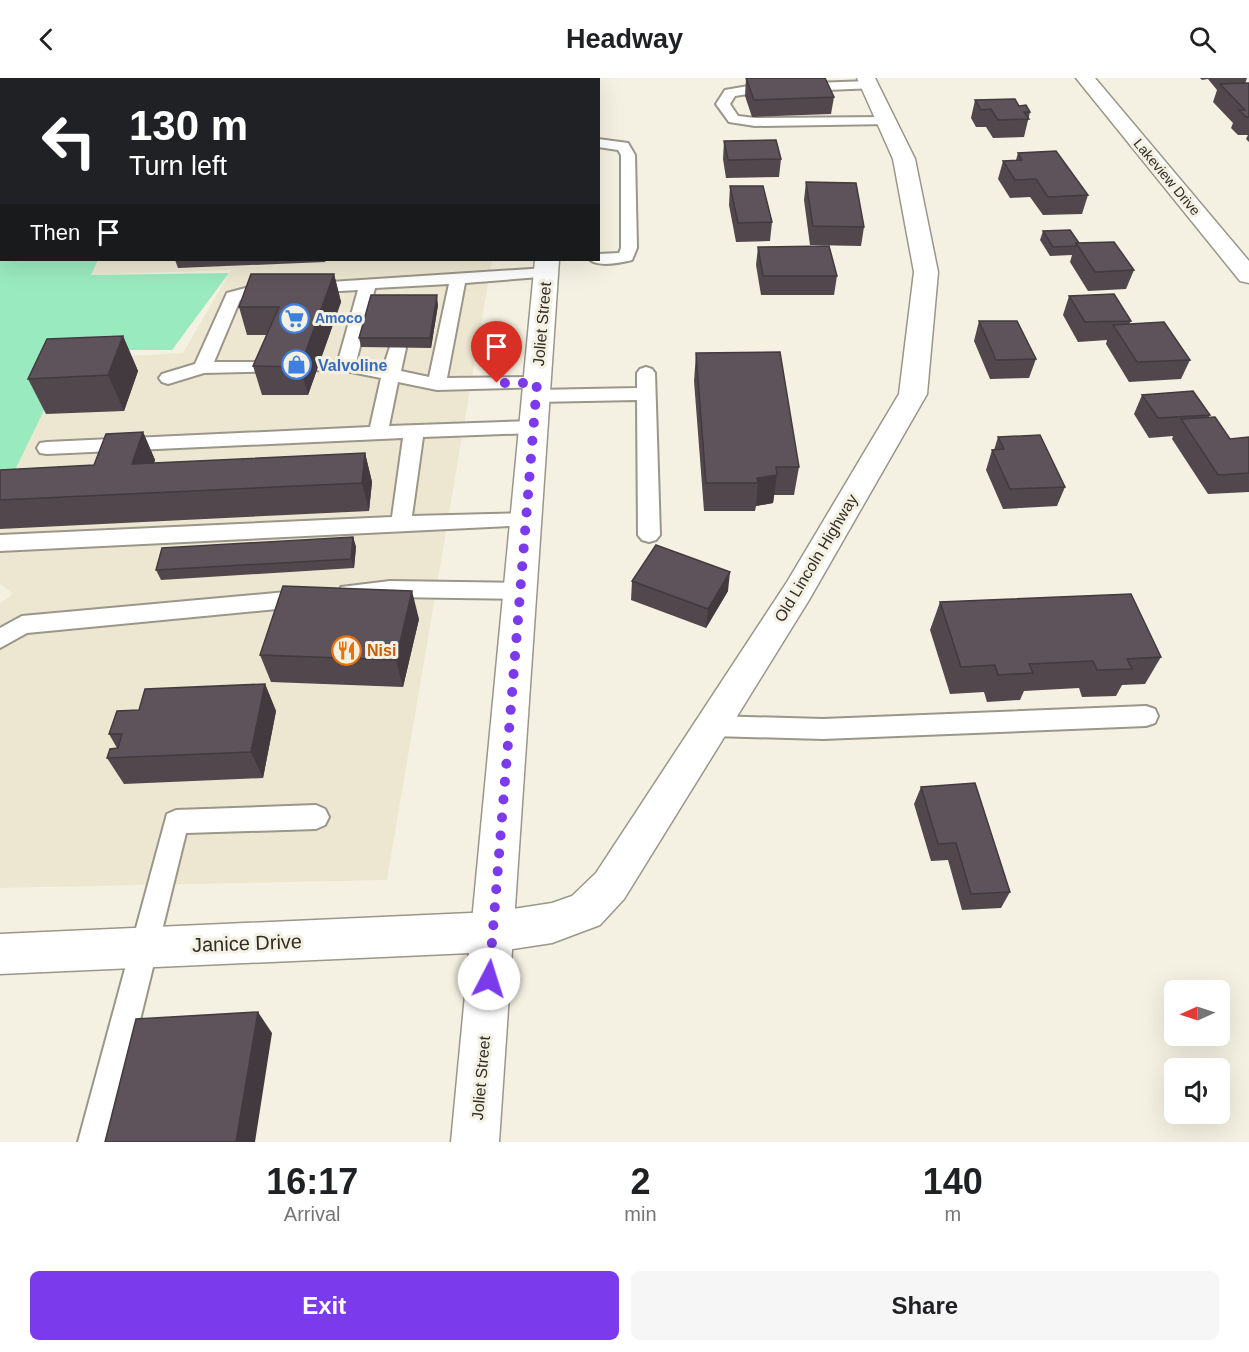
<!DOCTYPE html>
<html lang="en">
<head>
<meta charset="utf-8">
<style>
	:root { --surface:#fff; --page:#f6f6f6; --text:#202124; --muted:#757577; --accent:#7c3aed }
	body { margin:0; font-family:Arial,sans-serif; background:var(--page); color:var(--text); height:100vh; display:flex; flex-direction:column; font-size:22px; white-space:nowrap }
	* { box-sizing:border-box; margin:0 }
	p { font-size:20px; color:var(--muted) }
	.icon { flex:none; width:33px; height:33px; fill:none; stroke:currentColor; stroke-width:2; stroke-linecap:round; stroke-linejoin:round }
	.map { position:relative; height:1064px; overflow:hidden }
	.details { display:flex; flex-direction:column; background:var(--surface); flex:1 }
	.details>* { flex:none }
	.top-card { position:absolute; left:0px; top:0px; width:600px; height:183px; box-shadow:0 6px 24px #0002; background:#202124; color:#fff; overflow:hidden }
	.needle { width:39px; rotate:267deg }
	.buttons { position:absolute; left:1164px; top:902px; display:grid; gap:12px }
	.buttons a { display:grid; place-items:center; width:66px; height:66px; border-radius:9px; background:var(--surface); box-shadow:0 6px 24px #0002; font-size:30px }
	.pin { position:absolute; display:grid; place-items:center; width:51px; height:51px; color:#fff; margin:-62px -26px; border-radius:50% 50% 50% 0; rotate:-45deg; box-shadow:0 0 6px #0007 }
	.pin .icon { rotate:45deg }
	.me { position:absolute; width:66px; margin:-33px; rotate:5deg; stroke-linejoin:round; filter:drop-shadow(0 0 4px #0008) }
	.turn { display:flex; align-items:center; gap:21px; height:126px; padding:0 30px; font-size:27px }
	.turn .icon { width:78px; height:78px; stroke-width:2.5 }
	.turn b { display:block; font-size:42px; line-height:51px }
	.then { display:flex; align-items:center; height:57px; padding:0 30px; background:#0003; gap:12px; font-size:22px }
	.eta { display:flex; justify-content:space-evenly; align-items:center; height:102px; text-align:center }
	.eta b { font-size:36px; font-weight:700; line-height:42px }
	.cta { display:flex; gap:12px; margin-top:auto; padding:12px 30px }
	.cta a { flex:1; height:69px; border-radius:9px; background:var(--accent); color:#fff; font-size:24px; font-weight:700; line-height:69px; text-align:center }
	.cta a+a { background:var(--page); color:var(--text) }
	header { display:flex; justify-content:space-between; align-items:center; height:78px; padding:0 30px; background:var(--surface); font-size:27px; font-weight:700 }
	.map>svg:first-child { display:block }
	.built { fill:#ede7d1 }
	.green { fill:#9aeabf }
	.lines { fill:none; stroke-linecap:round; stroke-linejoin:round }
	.service-casing { stroke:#9a9689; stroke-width:4 }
	.minor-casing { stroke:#9a9689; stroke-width:3 }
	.primary-casing { stroke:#9a9689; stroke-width:3 }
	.service { fill:#fff; fill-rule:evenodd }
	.minor { fill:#fff; fill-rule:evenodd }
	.primary { fill:#fff; fill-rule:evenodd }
	.wall { fill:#51474d }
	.shaded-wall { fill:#423a3f }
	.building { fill:#5e535a; stroke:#423a3f; stroke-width:1.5 }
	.route { stroke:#7c3aed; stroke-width:10; stroke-dasharray:0 18 }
	.labels { text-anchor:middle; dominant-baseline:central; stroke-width:6; stroke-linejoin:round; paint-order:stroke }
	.far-street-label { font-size:14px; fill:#2e2d27; stroke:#f5f1e2 }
	.far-shop-label { font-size:14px; font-weight:bold; fill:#366cbe; stroke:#f5f1e2; text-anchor:start }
	.street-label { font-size:16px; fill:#2e2d27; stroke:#f5f1e2 }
	.shop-label { font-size:16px; font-weight:bold; fill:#366cbe; stroke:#f5f1e2; text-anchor:start }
	.food-label { font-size:16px; font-weight:bold; fill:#c56008; stroke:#f5f1e2; text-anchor:start }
	.near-street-label { font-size:20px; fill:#2e2d27; stroke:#f5f1e2 }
</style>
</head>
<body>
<header><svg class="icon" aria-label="back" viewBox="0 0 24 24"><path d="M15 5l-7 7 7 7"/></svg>Headway<svg class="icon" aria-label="search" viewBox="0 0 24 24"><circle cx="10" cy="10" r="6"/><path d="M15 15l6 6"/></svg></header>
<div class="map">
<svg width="1249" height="1064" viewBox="0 0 1249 1064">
	<rect width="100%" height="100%" fill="#f5f1e2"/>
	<polygon class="built" points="98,182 492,182 387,802 0,810 0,525 13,516 0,506 0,423 69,281 183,275 231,192 90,197"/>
	<polygon class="green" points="0,78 2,182 98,182 91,197 229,195 172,272 87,272 69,281 0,423"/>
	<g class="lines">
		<defs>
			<g id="service">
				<polygon points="200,0 212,0 199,2"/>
				<rect x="475" y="0" width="12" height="2"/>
				<polygon points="870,3 876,7 875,10 754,15 735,18 730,26 738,38 755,40 886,39 893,43 891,46 755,48 729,44 716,26 725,12 754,7"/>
				<path d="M 598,61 L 628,65 L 635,77 L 637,170 L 632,182 C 620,185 599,189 590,182 L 598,182 L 598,176 L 619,175 L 621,170 L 621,77 L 618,72 L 598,69 Z"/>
				<path d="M 546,190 L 554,195 L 552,198 L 465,205 L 447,300 L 537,299 L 544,301 L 546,305 L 544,309 L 437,312 L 398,304 L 389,348 L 533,343 L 540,345 L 543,349 L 540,353 L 533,355 L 423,359 L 412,438 L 526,435 L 533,437 L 536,442 L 533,447 L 0,473 L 0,457 L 392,439 L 403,360 L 47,376 L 40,375 L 37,370 L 40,365 L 47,364 L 370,349 L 381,300 L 346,293 L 310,292 L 307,288 L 310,284 L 338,283 L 358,212 L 306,215 L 300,214 L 298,210 L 300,206 ZM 449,206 L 429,299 L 401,293 L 406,270 L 403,266 L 391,266 L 383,290 L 356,284 L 375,210 Z"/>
				<polygon points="273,207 279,208 281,212 279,216 254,218 240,222 214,284 274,284 280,285 283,289 280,293 204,295 168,306 162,304 159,300 162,296 195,286 227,215 253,208"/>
				<polygon points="646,289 652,291 655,295 660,457 656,462 649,464 642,462 638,457 637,322 536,324 529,322 527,318 529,314 536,312 637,310 637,295 640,291"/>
				<polygon points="390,503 520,505 528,507 531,513 528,519 520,521 390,519 349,523 341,521 338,515 341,509"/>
				<polygon points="308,512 316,514 319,520 316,526 308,528 27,555 0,570 0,550 22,538"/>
				<polygon points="1146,628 1155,631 1158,638 1155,645 1146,648 823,661 712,658 703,655 700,648 703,641 712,638 823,641"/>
				<polygon points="316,727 325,731 329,739 325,747 316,751 186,755 110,1064 78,1064 167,736 176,732"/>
			</g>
			<g id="minor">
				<polygon points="857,0 875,0 915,81 938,194 927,316 809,522 624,821 600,847 552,865 493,874 0,896 0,856 493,834 552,825 572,818 596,795 787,504 899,316 914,194 893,81"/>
				<polygon points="1076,0 1095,0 1249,183 1249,205 1240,203"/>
			</g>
			<g id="primary">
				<rect x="551" y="0" width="18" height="2"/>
				<polygon points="535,182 559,182 499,1064 451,1064"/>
			</g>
		</defs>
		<use href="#service" class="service-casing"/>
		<use href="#minor" class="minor-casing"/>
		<use href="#primary" class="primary-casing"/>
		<use href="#service" class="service"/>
		<use href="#minor" class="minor"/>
		<use href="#primary" class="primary"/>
	</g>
	<g class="wall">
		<polygon points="0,0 189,0 179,1 180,2 2,2 2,72 0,72"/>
		<polygon points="214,0 448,0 448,2 215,2"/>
		<polygon points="746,0 834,19 831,36 752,39 745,18"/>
		<polygon points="1200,0 1247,0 1245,6 1249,5 1249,64 1246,61 1248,57 1238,57 1231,50 1233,45 1213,24 1217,12 1208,1 1202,2"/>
		<polygon points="975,22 1019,28 1030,34 1024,59 993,60 986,49 976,49 971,40"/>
		<polygon points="724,63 781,81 779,99 726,100 723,81"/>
		<polygon points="1018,75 1088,117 1082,136 1043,137 1030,119 1010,120 998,101 1003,83 1016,82"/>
		<polygon points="806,104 864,149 861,168 810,167 804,122"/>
		<polygon points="730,108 772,144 770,163 736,164 729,127"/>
		<polygon points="1043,153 1079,165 1134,192 1126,211 1088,213 1070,184 1072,177 1050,178 1040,162"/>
		<polygon points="758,169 837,198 834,217 761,217 756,187"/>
		<polygon points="175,182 326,182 325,184 178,190"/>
		<polygon points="334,196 341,224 308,317 262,317 253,288 267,257 247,257 239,229"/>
		<polygon points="1069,218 1131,243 1129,246 1190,282 1181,301 1129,304 1106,266 1107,262 1078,264 1063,237"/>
		<polygon points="438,227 431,270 361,269 359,260"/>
		<polygon points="979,243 1036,281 1029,300 990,301 974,263"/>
		<polygon points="123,258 138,293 124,333 46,336 28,301"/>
		<polygon points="696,275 799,389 794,417 774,417 773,425 756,428 755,433 704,433 694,303"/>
		<polygon points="1142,317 1210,337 1208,340 1230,361 1249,359 1249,414 1208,416 1172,361 1173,358 1149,360 1134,336"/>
		<polygon points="143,354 155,382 154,385 365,375 372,404 369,433 0,451 0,392 94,387"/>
		<polygon points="998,359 1065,409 1057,428 1003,431 986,392 992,372 994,372"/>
		<polygon points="353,459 356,469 354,490 161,502 156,492"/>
		<polygon points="632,503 728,513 706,550 631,522"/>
		<polygon points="940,524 1161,579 1145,606 1122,607 1116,618 1082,619 1079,610 1024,613 1020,622 987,624 984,614 950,616 930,552"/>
		<polygon points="419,541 403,609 271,604 260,577"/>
		<polygon points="265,606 276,633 263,700 124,706 107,680 117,670 109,656 139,632"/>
		<polygon points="921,709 1010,814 1001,830 962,832 948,782 931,783 914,726"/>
	</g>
	<g class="shaded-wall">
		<polygon points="165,0 179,0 180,2 164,2"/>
		<polygon points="334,196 341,224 308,317 300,289"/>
		<polygon points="437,217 438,227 431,270 430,260"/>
		<polygon points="123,258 138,293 124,333 108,297"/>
		<polygon points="143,354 155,382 145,414 132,386"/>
		<polygon points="365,375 372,404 369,433 362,405"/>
		<polygon points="777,397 773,425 756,428 758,405 757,400"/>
		<polygon points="353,459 356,469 354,490 351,481"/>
		<polygon points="730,494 728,513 706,550 708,531"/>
		<polygon points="412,513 419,541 403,609 396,582"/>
		<polygon points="265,606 276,633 263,700 251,674"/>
		<polygon points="258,934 272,955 255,1064 236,1064"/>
	</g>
	<g class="building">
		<polygon points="0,0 165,0 164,2 2,2 2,16 0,16"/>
		<polygon points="283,0 402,0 401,2 237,2"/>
		<polygon points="746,0 825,0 834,19 754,22"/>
		<polygon points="1249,5 1249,39 1246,39 1239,32 1245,32 1220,6"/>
		<polygon points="1015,21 1019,28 1026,27 1030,34 1024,34 1029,41 998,42 991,31 981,32 975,22"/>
		<rect x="0" y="36" width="2" height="10"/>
		<polygon points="776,62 781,81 728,82 724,63"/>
		<polygon points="1056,73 1088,117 1048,119 1036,101 1015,102 1003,83 1022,82 1018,75"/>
		<polygon points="806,104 856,105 864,149 813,148"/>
		<polygon points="730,108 763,108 772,144 738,145"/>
		<polygon points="1070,152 1079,165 1076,165 1076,168 1053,169 1043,153"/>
		<polygon points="1114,164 1134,192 1095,194 1076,165"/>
		<polygon points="829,168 837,198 763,198 758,169"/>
		<polygon points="251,196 334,196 300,289 253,288 279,229 239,229"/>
		<polygon points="1114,216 1131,243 1085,244 1069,218"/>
		<polygon points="371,217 437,217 430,260 359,260"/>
		<polygon points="979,243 1017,243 1036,281 996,282"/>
		<polygon points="1164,244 1190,282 1137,284 1113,247"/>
		<polygon points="123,258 108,297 28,301 47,261"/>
		<polygon points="780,274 799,389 776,389 777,397 757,400 758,405 706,405 696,275"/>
		<polygon points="1193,313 1210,337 1158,340 1142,317"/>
		<polygon points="1215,339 1230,361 1249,359 1249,395 1218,397 1181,341"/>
		<polygon points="143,354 132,386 365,375 362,405 0,422 0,392 94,387 106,356"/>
		<polygon points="1040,357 1065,409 1010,411 992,372 1004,371 998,359"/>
		<polygon points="353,459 351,481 156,492 162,470"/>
		<polygon points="656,467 730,494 708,531 632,503"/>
		<polygon points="283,508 412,513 396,582 260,577"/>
		<polygon points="1131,516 1161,579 1127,581 1132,591 1097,592 1093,583 1029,586 1033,595 998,597 995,587 961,589 940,524"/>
		<polygon points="265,606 251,674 107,680 110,671 118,670 122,656 109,656 117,633 139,632 145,611"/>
		<polygon points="975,705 1010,814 971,816 956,765 938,766 921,709"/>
		<polygon points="258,934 236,1064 105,1064 136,941"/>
	</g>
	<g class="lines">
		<polyline class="route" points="489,901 537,305 497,305"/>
	</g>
	<defs>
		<symbol id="supermarket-ring" viewBox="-11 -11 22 22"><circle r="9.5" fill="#f5f1e2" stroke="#3f7fe0" stroke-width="1.5"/><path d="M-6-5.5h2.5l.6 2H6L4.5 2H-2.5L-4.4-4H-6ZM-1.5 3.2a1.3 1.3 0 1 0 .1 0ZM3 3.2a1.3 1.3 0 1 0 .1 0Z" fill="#3f7fe0"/></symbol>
		<symbol id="shop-ring" viewBox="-11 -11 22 22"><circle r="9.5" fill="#f5f1e2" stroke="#3f7fe0" stroke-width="1.5"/><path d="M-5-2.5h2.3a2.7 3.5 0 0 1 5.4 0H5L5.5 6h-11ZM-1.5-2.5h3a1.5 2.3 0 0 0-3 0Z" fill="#3f7fe0"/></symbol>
		<symbol id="restaurant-ring" viewBox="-11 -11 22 22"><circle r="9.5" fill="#f5f1e2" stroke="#e8710a" stroke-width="1.5"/><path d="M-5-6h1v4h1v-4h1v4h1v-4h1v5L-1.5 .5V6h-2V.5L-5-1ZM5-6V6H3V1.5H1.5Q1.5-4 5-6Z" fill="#e8710a"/></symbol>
	</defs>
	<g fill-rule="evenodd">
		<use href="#supermarket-ring" x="278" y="224" width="33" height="33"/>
		<use href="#shop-ring" x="280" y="270" width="33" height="33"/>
		<use href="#restaurant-ring" x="330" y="556" width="33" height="33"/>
	</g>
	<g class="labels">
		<g class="far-street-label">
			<text transform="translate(1167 99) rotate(50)">Lakeview Drive</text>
		</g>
		<g class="far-shop-label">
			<text x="315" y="240">Amoco</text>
		</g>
		<g class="street-label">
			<text transform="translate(542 246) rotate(-85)">Joliet Street</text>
			<text transform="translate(816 480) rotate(-59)">Old Lincoln Highway</text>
			<text transform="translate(481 1000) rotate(-85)">Joliet Street</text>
		</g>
		<g class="shop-label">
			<text x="318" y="287">Valvoline</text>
		</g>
		<g class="food-label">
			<text x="367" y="572">Nisi</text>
		</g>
		<g class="near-street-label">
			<text transform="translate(247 865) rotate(-2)">Janice Drive</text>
		</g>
	</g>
</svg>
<div class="buttons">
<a><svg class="needle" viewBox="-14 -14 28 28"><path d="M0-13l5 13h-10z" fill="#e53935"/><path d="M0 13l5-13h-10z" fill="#757577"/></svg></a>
<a><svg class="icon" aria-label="sound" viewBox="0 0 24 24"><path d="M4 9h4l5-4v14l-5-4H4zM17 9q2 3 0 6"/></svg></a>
</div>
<div class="pin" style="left:497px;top:305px;background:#d93025"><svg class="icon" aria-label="arrive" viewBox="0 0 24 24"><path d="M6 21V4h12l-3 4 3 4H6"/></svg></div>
<svg class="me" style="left:489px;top:901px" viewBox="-20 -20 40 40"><circle r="19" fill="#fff"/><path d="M0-13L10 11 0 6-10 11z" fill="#7c3aed"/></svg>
<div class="top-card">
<div class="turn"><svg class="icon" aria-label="left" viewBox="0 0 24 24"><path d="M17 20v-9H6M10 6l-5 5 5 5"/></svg><div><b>130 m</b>Turn left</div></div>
<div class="then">Then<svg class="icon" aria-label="arrive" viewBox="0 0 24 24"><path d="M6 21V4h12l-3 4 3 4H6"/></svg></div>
</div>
</div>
<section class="details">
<div class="eta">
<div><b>16:17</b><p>Arrival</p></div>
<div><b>2</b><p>min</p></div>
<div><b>140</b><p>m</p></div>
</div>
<div class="cta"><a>Exit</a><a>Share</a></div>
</section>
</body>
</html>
